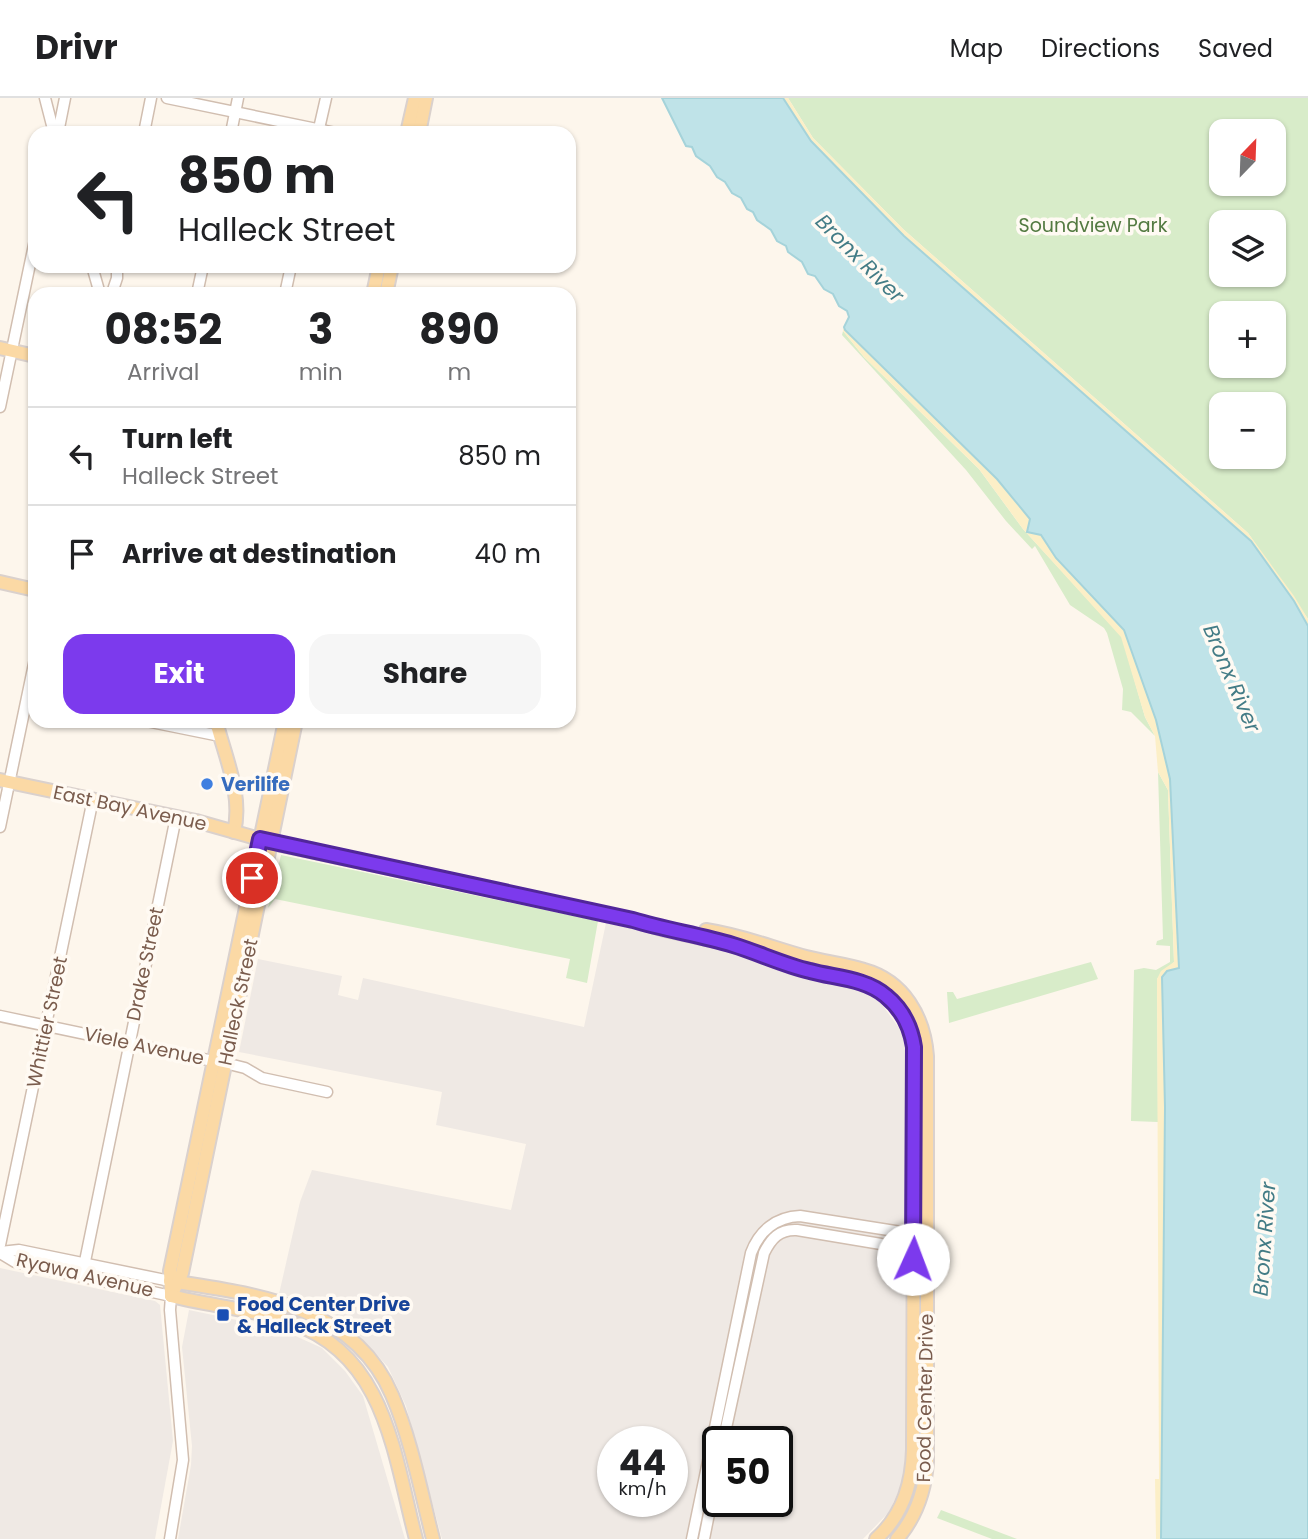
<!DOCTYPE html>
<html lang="en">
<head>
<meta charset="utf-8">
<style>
	:root { --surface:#fff; --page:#f6f6f6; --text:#202124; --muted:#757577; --line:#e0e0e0; --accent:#7c3aed }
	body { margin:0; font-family:Poppins,sans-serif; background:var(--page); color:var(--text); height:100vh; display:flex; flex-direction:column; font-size:26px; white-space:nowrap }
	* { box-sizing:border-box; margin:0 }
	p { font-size:23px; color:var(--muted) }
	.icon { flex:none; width:38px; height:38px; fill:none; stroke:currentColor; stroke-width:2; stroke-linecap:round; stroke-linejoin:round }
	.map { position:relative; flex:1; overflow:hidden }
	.details { position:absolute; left:28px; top:189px; width:548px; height:441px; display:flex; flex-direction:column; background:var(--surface); border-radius:21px; box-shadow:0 2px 5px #0004 }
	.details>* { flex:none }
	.guide { position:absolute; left:28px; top:28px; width:548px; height:147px; border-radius:21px; box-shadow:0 2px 5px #0004; background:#fff; color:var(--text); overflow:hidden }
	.needle { width:46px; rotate:23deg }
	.buttons { position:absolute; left:1209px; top:21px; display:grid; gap:14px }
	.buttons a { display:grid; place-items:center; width:77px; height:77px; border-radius:14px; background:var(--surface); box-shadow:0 2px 5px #0004; font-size:35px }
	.speed { position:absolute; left:597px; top:1328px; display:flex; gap:14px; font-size:35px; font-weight:700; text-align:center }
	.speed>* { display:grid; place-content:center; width:91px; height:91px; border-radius:50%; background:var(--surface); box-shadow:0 2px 5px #0004; line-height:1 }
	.speed small { font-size:18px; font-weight:400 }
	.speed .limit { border:4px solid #111; border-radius:10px; background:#fff; color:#111 }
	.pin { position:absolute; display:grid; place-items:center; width:60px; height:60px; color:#fff; margin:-30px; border:4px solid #fff; border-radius:50%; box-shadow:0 2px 7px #0007 }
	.me { position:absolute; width:77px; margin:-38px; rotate:2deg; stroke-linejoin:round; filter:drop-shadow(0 0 5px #0008) }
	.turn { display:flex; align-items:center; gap:24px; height:147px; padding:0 35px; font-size:32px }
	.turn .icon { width:91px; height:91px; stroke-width:2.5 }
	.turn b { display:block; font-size:49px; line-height:60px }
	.eta { display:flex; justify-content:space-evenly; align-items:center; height:119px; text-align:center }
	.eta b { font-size:42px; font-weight:700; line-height:49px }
	.button { display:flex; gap:14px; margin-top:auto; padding:14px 35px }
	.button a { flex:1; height:80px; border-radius:21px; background:var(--accent); color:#fff; font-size:28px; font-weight:700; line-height:80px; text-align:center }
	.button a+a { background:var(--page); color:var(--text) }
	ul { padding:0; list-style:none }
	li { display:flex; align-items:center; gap:21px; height:98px; padding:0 35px; border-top:2px solid var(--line) }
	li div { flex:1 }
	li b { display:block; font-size:26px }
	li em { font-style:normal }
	header { display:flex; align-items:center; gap:42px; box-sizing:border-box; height:98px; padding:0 35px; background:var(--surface); border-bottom:2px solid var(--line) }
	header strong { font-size:33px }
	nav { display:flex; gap:38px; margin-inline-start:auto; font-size:24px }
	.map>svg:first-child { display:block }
	.industrial { fill:#efe9e4; fill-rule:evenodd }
	.green { fill:#d8ecc9; fill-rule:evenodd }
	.sand { fill:#fcefc7 }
	.water { fill:#bfe3e8; stroke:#a5d3da; stroke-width:2 }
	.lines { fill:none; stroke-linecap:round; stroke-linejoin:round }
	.minor-casing { stroke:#d1beb0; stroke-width:13 }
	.major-casing { stroke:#dad1cd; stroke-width:16 }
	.minor { stroke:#fff; stroke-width:10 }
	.major { stroke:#fbd9a5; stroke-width:12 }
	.route-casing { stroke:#51269a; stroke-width:18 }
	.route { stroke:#7c3aed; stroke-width:12 }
	.shop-dot { fill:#3f7fe0; stroke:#fffaf3; stroke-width:2.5 }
	.transit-dot { fill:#1a4fb4; stroke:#fffaf3; stroke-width:2.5 }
	.labels { text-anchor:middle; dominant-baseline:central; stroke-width:7; stroke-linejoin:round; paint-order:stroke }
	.park-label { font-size:19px; fill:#537a41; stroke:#fffaf3 }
	.shop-label { font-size:19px; font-weight:bold; fill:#366cbe; stroke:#fffaf3; text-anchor:start }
	.street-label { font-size:19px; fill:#7a5c4d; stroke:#fffaf3 }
	.transit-label { font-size:19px; font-weight:bold; fill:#164399; stroke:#fffaf3; text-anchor:start }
	.water-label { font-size:21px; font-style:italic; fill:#437c86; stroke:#fffaf3 }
</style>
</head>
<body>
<header>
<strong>Drivr</strong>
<nav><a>Map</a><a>Directions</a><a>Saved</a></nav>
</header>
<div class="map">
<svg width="1308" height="1441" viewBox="0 0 1308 1441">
	<rect width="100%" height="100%" fill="#fdf6ec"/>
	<g class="industrial">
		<path d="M 606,825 L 708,847 L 805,880 L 861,893 L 880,904 L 899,930 L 906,944 L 908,964 L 905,1128 L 905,1371 L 901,1388 L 889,1414 L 863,1441 L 442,1441 L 406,1308 L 388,1269 L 354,1232 L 339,1219 L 299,1201 L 279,1196 L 300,1104 L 312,1072 L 511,1112 L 526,1046 L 436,1027 L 442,994 L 239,954 L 258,861 L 342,878 L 338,897 L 358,902 L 363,880 L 584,929 ZM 612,1344 L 672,1344 L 672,1404 L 612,1404 ZM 718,1344 L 777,1344 L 777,1404 L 718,1404 Z"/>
		<polygon points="0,1170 155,1203 160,1207 173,1343 155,1441 0,1441"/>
		<polygon points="189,1212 280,1231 322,1250 345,1273 363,1298 405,1441 178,1441 191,1367 192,1348 182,1249"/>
	</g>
	<g class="green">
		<path d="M 788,0 L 1308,0 L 1308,521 L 1248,435 L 903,131 L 813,40 ZM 1222,33 L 1274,33 L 1274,86 L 1222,86 ZM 1222,124 L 1274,124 L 1274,177 L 1222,177 ZM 1222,215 L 1274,215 L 1274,268 L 1222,268 ZM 1222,306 L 1274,306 L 1274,359 L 1222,359 Z"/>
		<polygon points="843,233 864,259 979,371 1023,431 1122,539 1145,619 1155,638 1131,614 1122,612 1123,591 1107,535 1104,530 1070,507 1035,448 1032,451 1006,423 966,372 842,237"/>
		<polygon points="1158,674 1168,692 1174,864 1157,881 1158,1024 1131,1023 1134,872 1144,870 1156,872 1170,864 1170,848 1156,847 1157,843 1163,841"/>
		<polygon points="281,757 598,823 587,885 566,880 570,861 275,801 268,810"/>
		<polygon points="1091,864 1098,881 949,925 947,894 953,894 957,901"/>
		<polygon points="941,1412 1017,1441 992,1441 937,1420"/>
	</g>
	<g class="sand">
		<polygon points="783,0 788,0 813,40 903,131 1248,435 1294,498 1308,521 1308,528 1294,503 1251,443 904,138 811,43"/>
		<polygon points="844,229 997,381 1030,421 1056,460 1124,532 1156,622 1170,681 1179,870 1167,873 1162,879 1165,1008 1161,1441 1156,1441 1155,1381 1159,1381 1157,881 1161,873 1174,864 1168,692 1158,674 1155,638 1145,619 1121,539 1023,431 979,371 864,259 843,233"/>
	</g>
	<polygon class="water" points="662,0 783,0 811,43 904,138 1251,443 1294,503 1308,528 1308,1441 1161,1441 1165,1009 1162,879 1167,873 1179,870 1170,681 1156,622 1124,532 1056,460 1041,437 1027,434 1030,421 997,381 845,232 844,229 849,219 847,213 839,208 833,196 824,191 815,178 808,176 802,164 788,154 786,148 777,143 771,132 757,122 753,114 747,111 741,100 732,95 725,84 717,79 710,68 696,58 692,49 686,48"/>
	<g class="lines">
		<defs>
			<g id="minor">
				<polyline points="45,0 54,35"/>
				<polyline points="167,0 336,35"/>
				<polyline points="58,35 65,0"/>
				<polyline points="144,35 151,0"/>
				<polyline points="231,35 238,0"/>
				<polyline points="318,35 326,0"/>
				<polyline points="92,168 100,196"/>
				<polyline points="109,196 112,195 117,180 117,168"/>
				<polyline points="197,196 203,168"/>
				<polyline points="285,196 291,168"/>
				<polyline points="0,309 35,142"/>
				<polyline points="146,623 220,638"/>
				<polyline points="0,729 35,561"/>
				<polyline points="0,918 213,963"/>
				<polyline points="225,965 245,970 262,980 327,994"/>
				<polyline points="0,1147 93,701"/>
				<polyline points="0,1154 19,1152 170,1183"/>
				<polyline points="0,1155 15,1164 171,1198 170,1212 183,1362 170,1441"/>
				<polyline points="82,1178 176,719"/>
				<path d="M 723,1344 L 764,1155 C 771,1141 779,1131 797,1132 L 881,1146 L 914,1148 L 917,1146"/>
				<path d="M 692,1441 L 751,1155 C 759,1133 776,1119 800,1118 L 914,1136"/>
				<polyline points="704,1441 718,1370"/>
			</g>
			<g id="major">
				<polyline points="407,35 415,0"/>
				<polyline points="419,35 426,0"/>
				<polyline points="373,196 379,168"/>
				<polyline points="386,196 392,168"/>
				<polyline points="0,250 35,258"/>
				<polyline points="0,484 35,492"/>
				<path d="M 216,623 C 225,659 243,697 234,734"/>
				<path d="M 0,682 L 196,723 L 281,747 L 633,822 L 665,832 L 733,847 L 809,873 L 865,886 L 886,897 L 899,911 L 908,927 L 914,949 L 913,1352 C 912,1387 902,1418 876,1441"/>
				<path d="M 706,832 C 744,838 770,849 806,859 C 825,864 845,866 864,872 C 904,883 924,919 927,958 L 927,1364 C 925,1393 916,1419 897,1441"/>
				<path d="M 170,1183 C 255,1196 354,1207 392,1297 C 411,1341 421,1394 433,1441"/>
				<polyline points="171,1195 170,1173 285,623"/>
				<polyline points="171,1198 182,1175 296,623"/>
				<path d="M 171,1198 C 211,1208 253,1211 292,1225 C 386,1257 394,1358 416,1441"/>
			</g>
		</defs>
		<use href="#minor" class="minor-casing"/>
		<use href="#major" class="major-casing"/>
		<use href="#minor" class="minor"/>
		<use href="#major" class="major"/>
	</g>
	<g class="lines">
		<defs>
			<path id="route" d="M 252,780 L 260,741 L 633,822 C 666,832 700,837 733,847 C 759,855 784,867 810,873 C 835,880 865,880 886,898 C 902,911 911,929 914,949 L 913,1161"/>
		</defs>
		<use href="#route" class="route-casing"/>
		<use href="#route" class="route"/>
	</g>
	<circle class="shop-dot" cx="207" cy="686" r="7"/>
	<rect class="transit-dot" x="216" y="1210" width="14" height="14" rx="3.5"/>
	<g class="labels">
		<g class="park-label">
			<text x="1093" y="127">Soundview Park</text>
		</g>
		<g class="shop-label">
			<text x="221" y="686">Verilife</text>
		</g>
		<g class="street-label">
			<text transform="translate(130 710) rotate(12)">East Bay Avenue</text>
			<text transform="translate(145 866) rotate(-78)">Drake Street</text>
			<text transform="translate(238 904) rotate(-78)">Halleck Street</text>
			<text transform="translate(47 924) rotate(-78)">Whittier Street</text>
			<text transform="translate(144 948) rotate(12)">Viele Avenue</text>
			<text transform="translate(85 1177) rotate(13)">Ryawa Avenue</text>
			<text transform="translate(925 1300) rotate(-89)">Food Center Drive</text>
		</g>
		<g class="transit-label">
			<text x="237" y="1206">Food Center Drive<tspan x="237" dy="22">&amp; Halleck Street</tspan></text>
		</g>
		<g class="water-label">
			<text transform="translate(860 160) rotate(45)">Bronx River</text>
			<text transform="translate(1232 580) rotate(67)">Bronx River</text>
			<text transform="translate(1264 1141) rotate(-86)">Bronx River</text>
		</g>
	</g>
</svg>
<div class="buttons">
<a><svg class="needle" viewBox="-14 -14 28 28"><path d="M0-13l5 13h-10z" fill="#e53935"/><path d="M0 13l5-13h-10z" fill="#757577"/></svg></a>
<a><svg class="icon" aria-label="layers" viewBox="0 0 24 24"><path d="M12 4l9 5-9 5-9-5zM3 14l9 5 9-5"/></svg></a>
<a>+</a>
<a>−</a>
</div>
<div class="speed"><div>44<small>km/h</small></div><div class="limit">50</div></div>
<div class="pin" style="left:252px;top:780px;background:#d93025"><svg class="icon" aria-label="arrive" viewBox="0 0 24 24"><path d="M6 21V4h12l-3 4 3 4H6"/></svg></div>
<svg class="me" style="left:913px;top:1161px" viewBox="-20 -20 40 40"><circle r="19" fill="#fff"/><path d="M0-13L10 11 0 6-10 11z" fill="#7c3aed"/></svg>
<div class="guide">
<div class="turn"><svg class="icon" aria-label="left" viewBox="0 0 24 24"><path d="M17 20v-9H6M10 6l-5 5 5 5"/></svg><div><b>850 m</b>Halleck Street</div></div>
</div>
<section class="details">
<div class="eta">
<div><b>08:52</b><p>Arrival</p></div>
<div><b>3</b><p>min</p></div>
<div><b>890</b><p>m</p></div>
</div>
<ul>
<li><svg class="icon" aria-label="left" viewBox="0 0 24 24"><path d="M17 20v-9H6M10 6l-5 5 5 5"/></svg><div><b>Turn left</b><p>Halleck Street</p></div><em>850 m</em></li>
<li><svg class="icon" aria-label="arrive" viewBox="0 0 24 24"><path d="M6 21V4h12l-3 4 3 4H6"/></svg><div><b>Arrive at destination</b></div><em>40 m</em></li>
</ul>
<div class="button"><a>Exit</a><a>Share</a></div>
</section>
</div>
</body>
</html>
